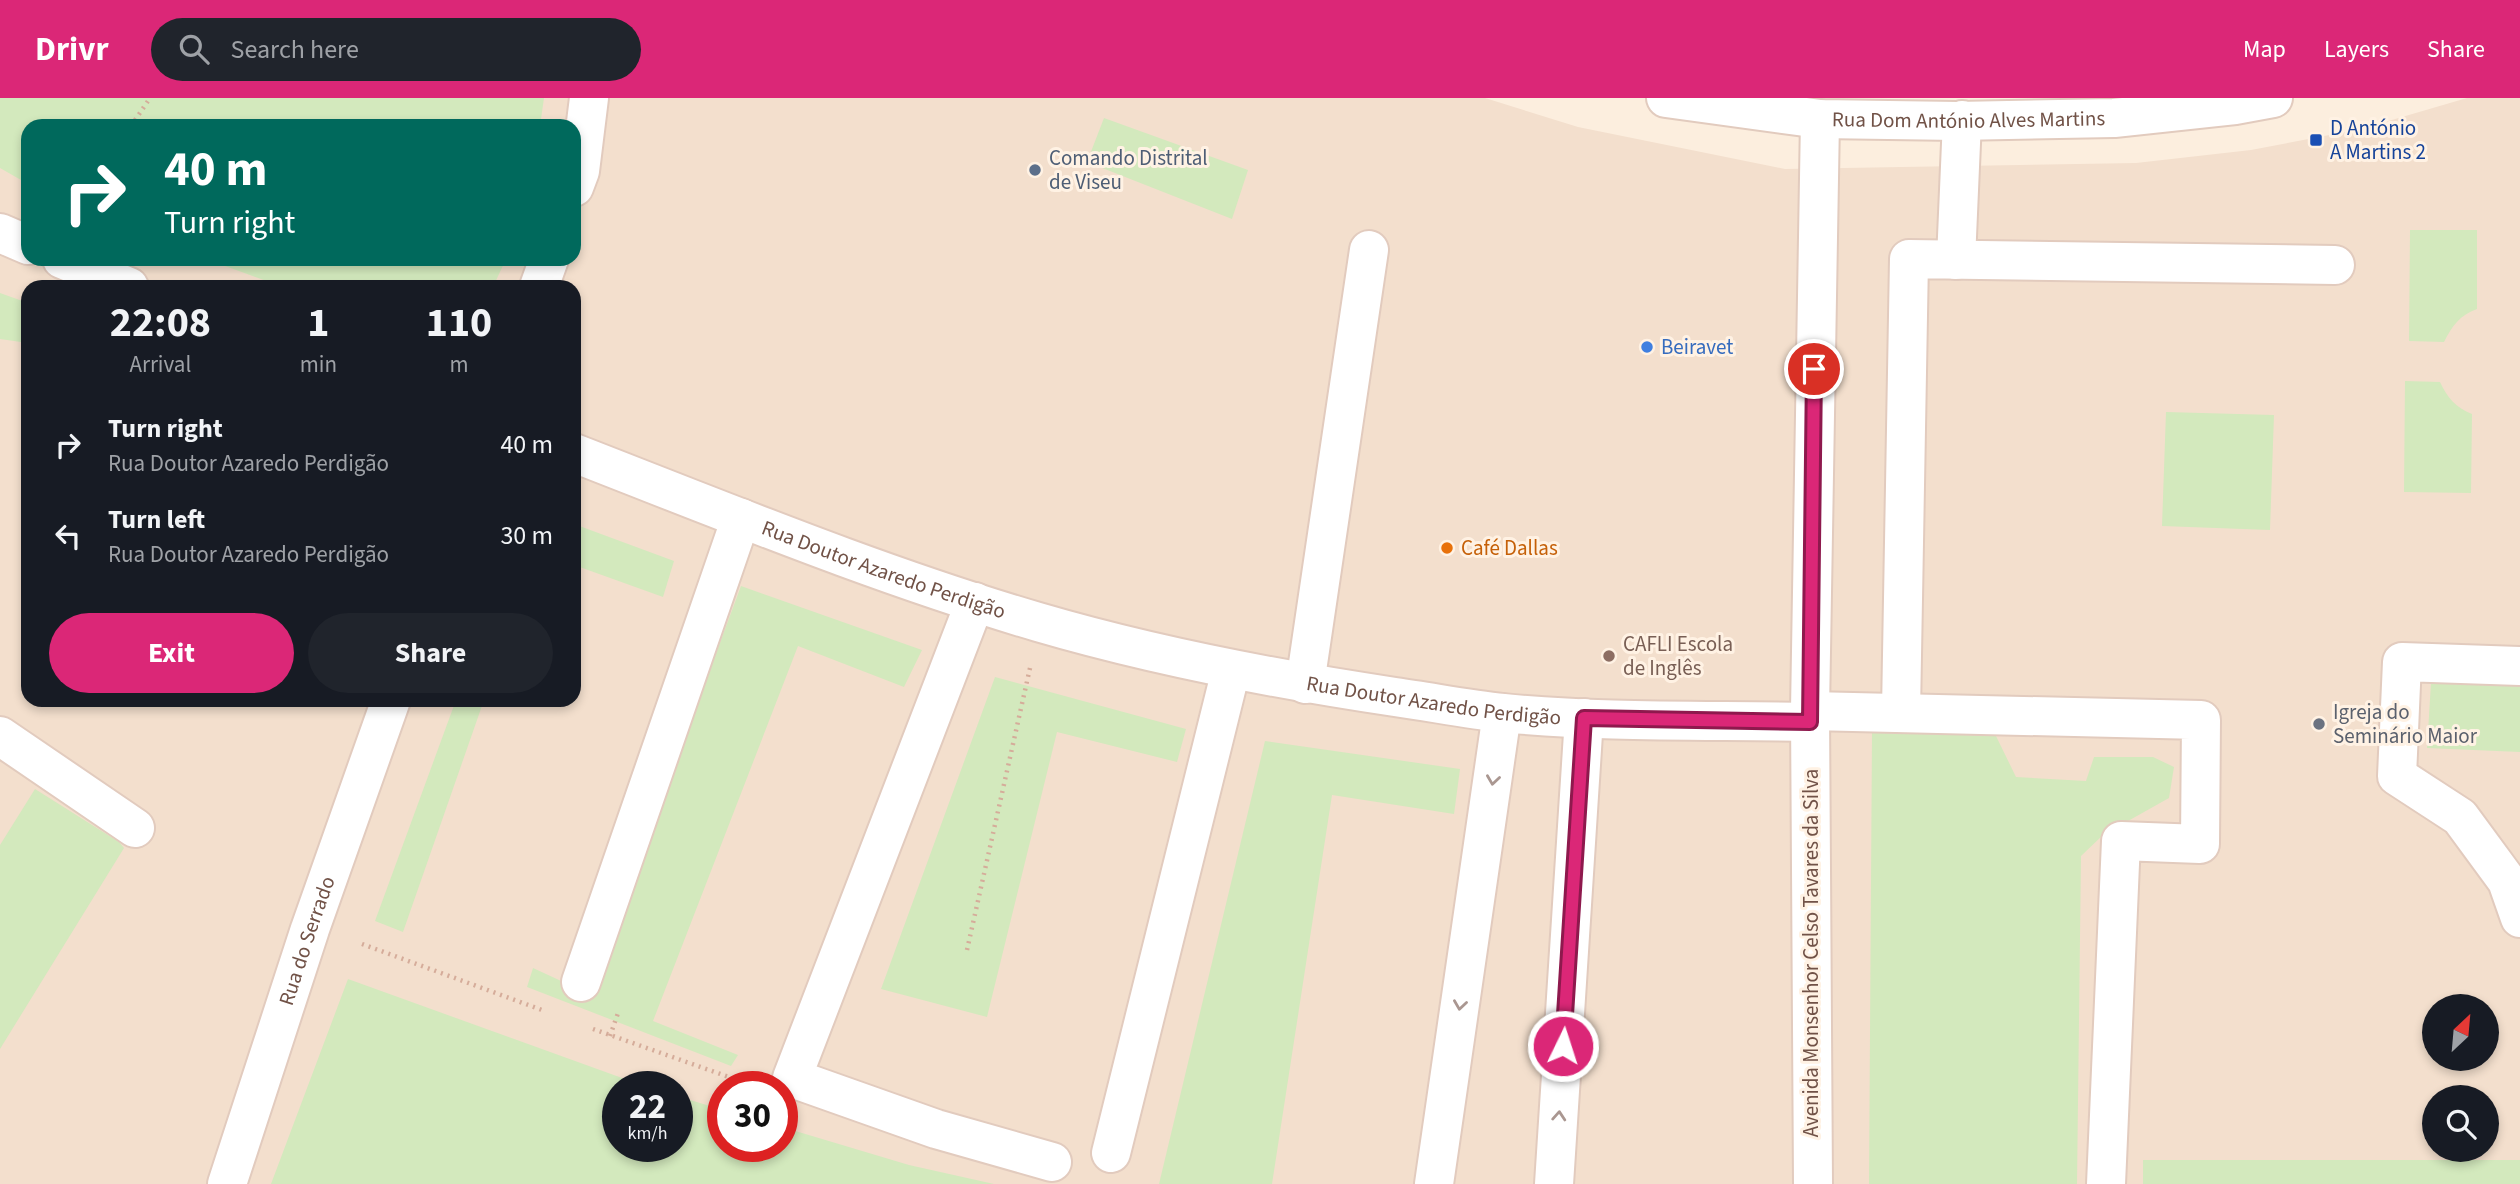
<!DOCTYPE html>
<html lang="en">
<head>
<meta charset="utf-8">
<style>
	:root { --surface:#171b24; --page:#20242c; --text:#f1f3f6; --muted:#9ea1a6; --accent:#db2777 }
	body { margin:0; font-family:"Source Sans 3",sans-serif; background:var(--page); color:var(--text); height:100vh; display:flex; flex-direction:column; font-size:26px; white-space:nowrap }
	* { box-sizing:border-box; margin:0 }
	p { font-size:23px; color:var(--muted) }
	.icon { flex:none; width:38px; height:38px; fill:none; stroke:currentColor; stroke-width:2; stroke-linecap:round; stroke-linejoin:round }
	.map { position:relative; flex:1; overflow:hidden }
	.details { position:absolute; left:21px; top:182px; width:560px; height:427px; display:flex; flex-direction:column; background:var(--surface); border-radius:21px; box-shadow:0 4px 10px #0003 }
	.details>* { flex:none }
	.hud { position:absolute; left:21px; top:21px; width:560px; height:147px; border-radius:21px; box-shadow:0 4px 10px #0003; background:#00695c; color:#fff; overflow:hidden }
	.needle { width:46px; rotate:26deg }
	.fabs { position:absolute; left:2422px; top:896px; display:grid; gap:14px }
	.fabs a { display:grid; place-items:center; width:77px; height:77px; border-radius:50%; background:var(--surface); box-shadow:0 4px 10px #0003; font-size:35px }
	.speed { position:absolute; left:602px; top:973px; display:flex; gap:14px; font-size:35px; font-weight:700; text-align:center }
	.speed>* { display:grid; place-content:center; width:91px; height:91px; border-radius:50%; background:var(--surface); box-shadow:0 4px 10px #0003; line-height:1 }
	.speed small { font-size:18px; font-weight:400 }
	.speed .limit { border:10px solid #d22; background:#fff; color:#111 }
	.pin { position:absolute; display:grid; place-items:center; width:60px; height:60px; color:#fff; margin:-30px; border:4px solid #fff; border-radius:50%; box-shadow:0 2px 7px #0007 }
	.me { position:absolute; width:77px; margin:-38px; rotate:4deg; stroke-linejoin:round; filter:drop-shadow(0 0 5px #0008) }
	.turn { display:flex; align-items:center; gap:24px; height:147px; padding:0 28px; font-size:32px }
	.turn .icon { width:91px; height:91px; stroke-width:2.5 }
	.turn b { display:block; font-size:49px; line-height:60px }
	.eta { display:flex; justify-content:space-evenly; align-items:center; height:119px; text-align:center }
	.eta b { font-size:42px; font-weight:700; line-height:49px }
	.action { display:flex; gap:14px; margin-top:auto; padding:14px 28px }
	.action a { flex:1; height:80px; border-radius:42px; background:var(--accent); color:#fff; font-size:28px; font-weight:700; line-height:80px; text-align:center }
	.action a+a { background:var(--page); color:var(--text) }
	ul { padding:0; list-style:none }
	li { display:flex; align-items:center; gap:21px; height:91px; padding:0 28px }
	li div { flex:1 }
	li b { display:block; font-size:26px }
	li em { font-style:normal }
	header { display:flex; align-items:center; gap:42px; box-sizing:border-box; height:98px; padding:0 35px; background:var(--accent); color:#fff }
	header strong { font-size:33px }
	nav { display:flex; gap:38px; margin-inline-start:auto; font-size:24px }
	.search { width:490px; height:63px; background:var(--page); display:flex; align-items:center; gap:18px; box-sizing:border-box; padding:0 24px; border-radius:38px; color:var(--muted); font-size:26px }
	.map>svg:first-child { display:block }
	.residential { fill:#f3dfcd; fill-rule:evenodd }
	.green { fill:#d3e9bd }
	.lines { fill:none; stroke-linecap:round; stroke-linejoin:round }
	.minor-casing { stroke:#e2cbbe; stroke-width:42 }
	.path { stroke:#d5ac9a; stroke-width:4.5; stroke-dasharray:2 5; stroke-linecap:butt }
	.minor { stroke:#fff; stroke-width:38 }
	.oneway { stroke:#aa9791 }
	.route-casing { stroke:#8e194d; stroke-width:18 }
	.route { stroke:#db2777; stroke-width:12 }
	.transit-dot { fill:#1a4fb4; stroke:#fff2e4; stroke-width:2.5 }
	.service-dot { fill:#5c6f8a; stroke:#fff2e4; stroke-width:2.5 }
	.shop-dot { fill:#3f7fe0; stroke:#fff2e4; stroke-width:2.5 }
	.food-dot { fill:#e8710a; stroke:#fff2e4; stroke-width:2.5 }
	.education-dot { fill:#8d6e63; stroke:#fff2e4; stroke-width:2.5 }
	.worship-dot { fill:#6b7280; stroke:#fff2e4; stroke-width:2.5 }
	.labels { text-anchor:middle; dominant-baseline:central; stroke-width:6; stroke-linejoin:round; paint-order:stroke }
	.street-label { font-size:21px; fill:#715247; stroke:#fff2e4 }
	.transit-label { font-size:21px; fill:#164399; stroke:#fff2e4; text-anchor:start }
	.service-label { font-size:21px; fill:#4e5e75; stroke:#fff2e4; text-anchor:start }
	.shop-label { font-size:21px; fill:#366cbe; stroke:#fff2e4; text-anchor:start }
	.food-label { font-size:21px; fill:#c56008; stroke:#fff2e4; text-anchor:start }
	.education-label { font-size:21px; fill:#785e54; stroke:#fff2e4; text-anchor:start }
	.worship-label { font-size:21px; fill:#5b616d; stroke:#fff2e4; text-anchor:start }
</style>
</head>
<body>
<header>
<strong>Drivr</strong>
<div class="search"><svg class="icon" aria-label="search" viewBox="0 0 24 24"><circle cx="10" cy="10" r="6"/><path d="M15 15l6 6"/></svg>Search here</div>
<nav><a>Map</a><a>Layers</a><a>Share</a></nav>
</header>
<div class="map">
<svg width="2520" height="1086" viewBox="0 0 2520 1086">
	<rect width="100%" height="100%" fill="#fceede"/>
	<path class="residential" d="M 0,0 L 1485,0 L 1578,29 L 1785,71 L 2136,65 L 2251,52 L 2361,31 L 2467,0 L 2520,0 L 2520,1086 L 0,1086 ZM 28,28 L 574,28 L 574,161 L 28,161 ZM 28,189 L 574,189 L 574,602 L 28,602 ZM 2434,908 L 2487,908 L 2487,961 L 2434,961 ZM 618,989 L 677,989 L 677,1048 L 618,1048 ZM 723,989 L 782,989 L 782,1048 L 723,1048 ZM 2434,999 L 2487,999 L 2487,1052 L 2434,1052 Z"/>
	<g class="green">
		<polygon points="0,0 544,0 540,28 28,28 28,86 0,70"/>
		<polygon points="1104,20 1248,72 1232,121 1087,64"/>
		<path d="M 2410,132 L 2477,132 L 2477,211 C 2460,217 2452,228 2444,244 L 2409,243 Z"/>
		<polygon points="206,161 506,161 493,189 283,189"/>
		<polygon points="0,195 28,205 28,245 0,241"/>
		<path d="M 2405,283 L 2440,284 C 2447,299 2456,310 2472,316 L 2471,395 L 2404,394 Z"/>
		<polygon points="2166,314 2274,317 2270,432 2162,428"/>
		<polygon points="574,426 674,463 663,499 574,467"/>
		<polygon points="741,488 922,552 904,589 798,548 653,923 738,957 731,968 527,889 533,870 585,894 633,779"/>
		<polygon points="995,579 1186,631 1177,664 1057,634 987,919 881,891"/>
		<polygon points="2431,585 2520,587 2520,654 2427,650"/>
		<polygon points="456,602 484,602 403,834 375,823"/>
		<polygon points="1872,634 1996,638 2016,679 2086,683 2094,659 2153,659 2174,669 2169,700 2103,737 2081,758 2077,1086 1869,1086"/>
		<polygon points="1265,643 1460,671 1454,716 1332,697 1272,1086 1159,1086"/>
		<polygon points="35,691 119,744 124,750 0,951 0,747"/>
		<polygon points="348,881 647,989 618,989 618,1048 677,1048 677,998 723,1012 723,1048 782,1048 782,1029 909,1067 994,1086 271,1086"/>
		<rect x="2143" y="1062" width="377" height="24"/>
	</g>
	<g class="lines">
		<defs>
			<g id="minor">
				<path id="s1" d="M 1666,0 L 1820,21 L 1957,23 L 2114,20 L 2235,7 L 2273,0"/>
				<polyline points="574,89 580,73 589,0"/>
				<polyline points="0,135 28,147"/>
				<polyline points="62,161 129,189"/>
				<polyline points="1956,162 1962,22"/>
				<polyline points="539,189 549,161"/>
				<path id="s2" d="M 574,355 C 726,414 881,478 1038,524 C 1154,558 1274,581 1395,599 C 1431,604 1467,611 1503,615 C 1604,625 1708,622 1810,624"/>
				<polyline points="975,504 792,980 936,1031 1052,1064"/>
				<polyline points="2520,568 2402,564 2397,678 2460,719 2507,783 2520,820"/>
				<polyline points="1305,586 1369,152"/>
				<polyline points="1810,613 2201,622 2200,746 2121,743 2106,1086"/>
				<polyline points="1901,614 1909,161 2335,167"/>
				<polyline points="0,638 135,730"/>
				<polyline points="581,884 741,420"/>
				<polyline points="1111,1055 1231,572"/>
				<path id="s3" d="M 227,1086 L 310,831 L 391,602"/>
				<polyline points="1434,1086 1502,615"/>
				<polyline points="1554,1086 1584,620"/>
				<polyline points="1813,1086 1810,613 1820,21"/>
			</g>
		</defs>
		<use href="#minor" class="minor-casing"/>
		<g class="path">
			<polyline points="131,28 150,0"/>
			<polyline points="362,846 542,912"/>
			<polyline points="967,852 1030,570"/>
			<polyline points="593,931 746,985"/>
			<polyline points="610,938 618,915"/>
		</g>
		<use href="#minor" class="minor"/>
	</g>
	<defs><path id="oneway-chevron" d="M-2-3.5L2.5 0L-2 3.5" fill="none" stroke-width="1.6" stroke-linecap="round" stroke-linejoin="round" transform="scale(1.75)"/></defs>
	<g class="oneway">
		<use href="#oneway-chevron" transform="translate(1493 682) rotate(98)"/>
		<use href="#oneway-chevron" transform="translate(1460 907) rotate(98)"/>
		<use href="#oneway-chevron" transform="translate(1559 1018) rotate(-86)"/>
	</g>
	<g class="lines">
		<defs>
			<polyline id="route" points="1563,948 1584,620 1810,624 1814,271"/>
		</defs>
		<use href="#route" class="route-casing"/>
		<use href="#route" class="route"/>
	</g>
	<rect class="transit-dot" x="2309" y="35" width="14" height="14" rx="3.5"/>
	<circle class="service-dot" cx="1035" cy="72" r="7"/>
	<circle class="shop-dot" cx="1647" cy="249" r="7"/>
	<circle class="food-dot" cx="1447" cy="450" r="7"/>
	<circle class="education-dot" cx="1609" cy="558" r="7"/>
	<circle class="worship-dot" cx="2319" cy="626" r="7"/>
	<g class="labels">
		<g class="street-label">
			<text stroke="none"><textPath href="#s1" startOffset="304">Rua Dom António Alves Martins</textPath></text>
			<text stroke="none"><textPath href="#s2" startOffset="331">Rua Doutor Azaredo Perdigão</textPath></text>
			<text stroke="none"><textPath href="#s2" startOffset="898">Rua Doutor Azaredo Perdigão</textPath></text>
			<text stroke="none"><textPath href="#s3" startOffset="256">Rua do Serrado</textPath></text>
			<text transform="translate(1811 855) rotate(-90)">Avenida Monsenhor Celso Tavares da Silva</text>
		</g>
		<g class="transit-label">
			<text x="2330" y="30">D António<tspan x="2330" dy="24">A Martins 2</tspan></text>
		</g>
		<g class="service-label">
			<text x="1049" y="60">Comando Distrital<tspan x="1049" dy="24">de Viseu</tspan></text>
		</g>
		<g class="shop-label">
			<text x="1661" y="249">Beiravet</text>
		</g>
		<g class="food-label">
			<text x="1461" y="450">Café Dallas</text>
		</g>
		<g class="education-label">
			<text x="1623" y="546">CAFLI Escola<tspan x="1623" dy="24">de Inglês</tspan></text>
		</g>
		<g class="worship-label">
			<text x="2333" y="614">Igreja do<tspan x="2333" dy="24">Seminário Maior</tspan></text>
		</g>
	</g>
</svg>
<div class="fabs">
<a><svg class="needle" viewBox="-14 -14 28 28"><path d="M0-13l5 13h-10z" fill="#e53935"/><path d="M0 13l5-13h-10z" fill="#9ea1a6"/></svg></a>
<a><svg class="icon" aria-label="search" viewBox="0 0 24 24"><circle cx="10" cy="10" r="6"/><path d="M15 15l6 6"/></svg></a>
</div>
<div class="speed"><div>22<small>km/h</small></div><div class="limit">30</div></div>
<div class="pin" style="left:1814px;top:271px;background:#d93025"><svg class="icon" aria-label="arrive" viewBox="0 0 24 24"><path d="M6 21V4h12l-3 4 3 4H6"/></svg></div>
<svg class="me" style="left:1563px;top:948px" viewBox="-20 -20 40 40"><circle r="17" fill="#db2777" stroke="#fff" stroke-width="3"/><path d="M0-11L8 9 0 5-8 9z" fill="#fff"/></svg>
<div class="hud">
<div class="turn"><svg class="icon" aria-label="right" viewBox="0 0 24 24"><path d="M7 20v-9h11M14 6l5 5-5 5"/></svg><div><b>40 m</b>Turn right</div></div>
</div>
<section class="details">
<div class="eta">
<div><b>22:08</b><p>Arrival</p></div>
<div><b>1</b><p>min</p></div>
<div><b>110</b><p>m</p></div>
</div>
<ul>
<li><svg class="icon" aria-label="right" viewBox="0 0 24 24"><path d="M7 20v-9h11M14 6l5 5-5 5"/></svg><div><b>Turn right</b><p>Rua Doutor Azaredo Perdigão</p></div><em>40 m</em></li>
<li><svg class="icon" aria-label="left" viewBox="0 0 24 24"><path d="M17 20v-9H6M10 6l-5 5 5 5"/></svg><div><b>Turn left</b><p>Rua Doutor Azaredo Perdigão</p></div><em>30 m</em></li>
</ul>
<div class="action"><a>Exit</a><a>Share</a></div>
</section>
</div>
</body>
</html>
